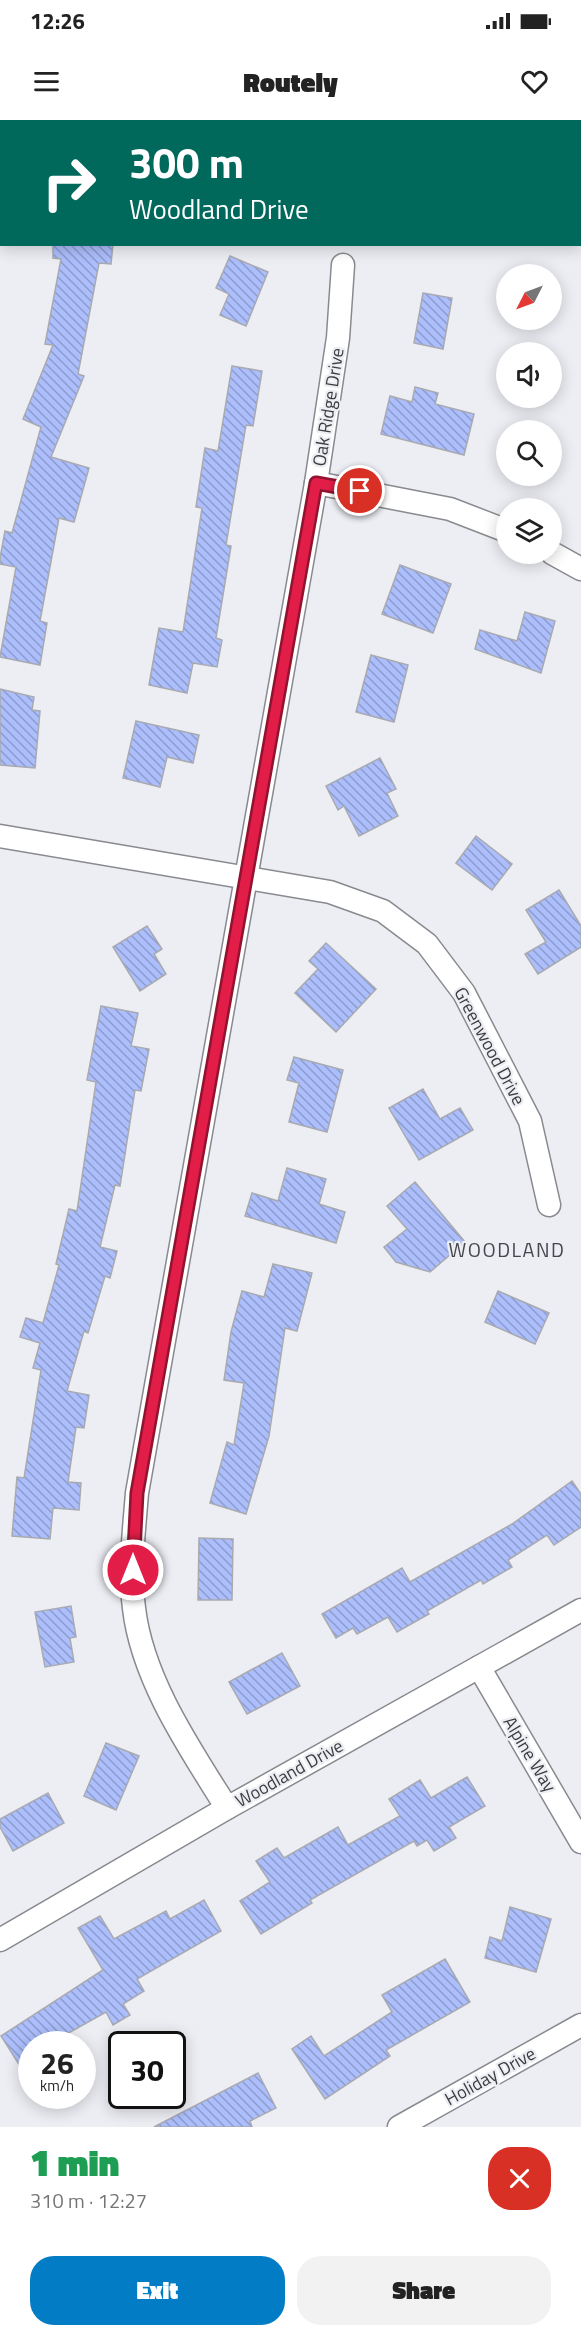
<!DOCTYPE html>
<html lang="en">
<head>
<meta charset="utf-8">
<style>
	:root { --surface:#fff; --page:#f2f2f2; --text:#222; --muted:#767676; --accent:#017cc5 }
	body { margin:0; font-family:"Titillium Web",sans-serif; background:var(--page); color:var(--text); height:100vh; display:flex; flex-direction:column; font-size:22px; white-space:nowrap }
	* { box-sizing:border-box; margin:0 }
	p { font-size:20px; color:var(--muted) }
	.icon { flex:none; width:33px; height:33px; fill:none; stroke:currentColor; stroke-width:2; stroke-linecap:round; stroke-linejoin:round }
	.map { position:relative; height:2007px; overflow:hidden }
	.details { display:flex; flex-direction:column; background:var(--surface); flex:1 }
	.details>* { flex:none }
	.hud { position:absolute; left:0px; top:0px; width:582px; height:126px; box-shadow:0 3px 15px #0003; background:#00695c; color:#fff; overflow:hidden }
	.needle { width:39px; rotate:228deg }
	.fabs { position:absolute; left:496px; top:144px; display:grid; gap:12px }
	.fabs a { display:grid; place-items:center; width:66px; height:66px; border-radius:50%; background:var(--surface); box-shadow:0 3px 15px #0003; font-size:30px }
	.speed { position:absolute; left:18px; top:1911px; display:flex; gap:12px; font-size:30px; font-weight:700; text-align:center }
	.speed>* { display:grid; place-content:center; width:78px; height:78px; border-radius:50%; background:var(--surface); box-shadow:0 3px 15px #0003; line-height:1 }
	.speed small { font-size:15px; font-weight:400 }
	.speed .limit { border:3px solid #111; border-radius:9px; background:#fff; color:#111 }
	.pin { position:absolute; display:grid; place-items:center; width:51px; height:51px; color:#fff; margin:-26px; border:3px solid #fff; border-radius:50%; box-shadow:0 2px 6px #0007 }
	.me { position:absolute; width:66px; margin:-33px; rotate:0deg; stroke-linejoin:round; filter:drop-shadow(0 0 4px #0008) }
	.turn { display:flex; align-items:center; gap:21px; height:126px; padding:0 30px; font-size:27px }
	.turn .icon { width:78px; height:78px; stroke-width:2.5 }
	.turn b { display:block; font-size:42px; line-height:51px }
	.round { display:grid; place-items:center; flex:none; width:63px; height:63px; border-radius:24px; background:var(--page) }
	.summary { display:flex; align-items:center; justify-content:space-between; height:102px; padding:0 30px }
	h1 { font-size:36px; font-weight:800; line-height:45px; color:#1e9e55 }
	.cta { display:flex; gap:12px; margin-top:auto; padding:12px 30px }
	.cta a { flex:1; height:69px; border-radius:24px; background:var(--accent); color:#fff; font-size:24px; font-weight:800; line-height:69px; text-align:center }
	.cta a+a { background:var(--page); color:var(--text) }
	.status { display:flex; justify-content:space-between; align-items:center; height:42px; padding:0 30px; background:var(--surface); direction:ltr }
	.status svg { height:16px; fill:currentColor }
	header { display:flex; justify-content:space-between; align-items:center; height:78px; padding:0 30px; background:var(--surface); font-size:27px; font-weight:800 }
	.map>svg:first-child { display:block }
	.building { fill:url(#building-back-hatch); stroke:#a8aab0; stroke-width:1.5 }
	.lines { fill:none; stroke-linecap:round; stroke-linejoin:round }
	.minor-casing { stroke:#888a8f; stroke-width:25 }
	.minor { stroke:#fff; stroke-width:22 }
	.route-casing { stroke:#92132f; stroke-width:15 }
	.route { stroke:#e11d48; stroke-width:10 }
	.labels { text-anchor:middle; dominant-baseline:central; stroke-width:4.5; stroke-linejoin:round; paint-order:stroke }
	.street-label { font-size:18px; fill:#3c3c3f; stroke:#eceef4 }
	.neighbourhood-label { font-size:20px; letter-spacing:1.5px; fill:#45474c; stroke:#eceef4 }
</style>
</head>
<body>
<div class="status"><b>12:26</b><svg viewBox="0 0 49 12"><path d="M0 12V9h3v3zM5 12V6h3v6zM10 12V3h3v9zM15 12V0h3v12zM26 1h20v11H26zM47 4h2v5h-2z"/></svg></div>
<header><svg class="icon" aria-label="menu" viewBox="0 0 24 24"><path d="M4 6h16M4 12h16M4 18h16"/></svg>Routely<svg class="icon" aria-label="heart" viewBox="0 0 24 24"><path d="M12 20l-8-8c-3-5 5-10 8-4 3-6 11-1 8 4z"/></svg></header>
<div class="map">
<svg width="581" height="2007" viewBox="0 0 581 2007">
	<defs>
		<pattern id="building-back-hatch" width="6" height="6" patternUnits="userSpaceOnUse" patternTransform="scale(1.5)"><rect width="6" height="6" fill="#acbefc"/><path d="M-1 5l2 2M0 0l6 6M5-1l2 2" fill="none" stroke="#8d9ccd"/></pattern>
	</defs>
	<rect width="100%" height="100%" fill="#eceef4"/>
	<g class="building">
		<polygon points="53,124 113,124 111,144 99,143 78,254 84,256 51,337 89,348 74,402 59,398 40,501 47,503 40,545 0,537 16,447 0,444 0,438 5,411 12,413 41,307 23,299 53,225 45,224 61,139 53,138"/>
		<polygon points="230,136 268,152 246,206 220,195 229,174 216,168"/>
		<polygon points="423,173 452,178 443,229 414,223"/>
		<polygon points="232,246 262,251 253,306 246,305 226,425 231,426 216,518 222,520 217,547 193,543 187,573 149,565 159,508 183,512 202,388 196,387 205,328 218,331"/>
		<polygon points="415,267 438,273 435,284 474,294 464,335 381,314 390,276 412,282"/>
		<polygon points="400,445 451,464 433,513 382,494"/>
		<polygon points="525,492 555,501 541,553 475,529 480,510 517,521"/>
		<polygon points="371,535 408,545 394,602 356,592"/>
		<polygon points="0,569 34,577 32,590 40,591 35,648 0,645"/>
		<polygon points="136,601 199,615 193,643 167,637 160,667 123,658"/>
		<polygon points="380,638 396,669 387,673 398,696 359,716 344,686 338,690 326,666"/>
		<polygon points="476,716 512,744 492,770 456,743"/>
		<polygon points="559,770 581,806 581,827 538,854 525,834 546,822 526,790"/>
		<polygon points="147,806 162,829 154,834 166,854 140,871 113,827"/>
		<polygon points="326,823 376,869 336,912 295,873 318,849 309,841"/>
		<polygon points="101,886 138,893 131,926 149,929 141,971 135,970 120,1066 115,1065 100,1127 117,1131 110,1158 105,1156 88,1213 84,1211 67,1271 89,1275 84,1308 76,1307 68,1362 81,1363 79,1390 53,1388 50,1419 12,1416 17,1357 24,1358 41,1250 33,1248 40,1223 20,1217 26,1198 43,1203 59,1145 56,1144 69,1089 77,1091 96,962 87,960"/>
		<polygon points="294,937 343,950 327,1012 289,1002 299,963 287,960"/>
		<polygon points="423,969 440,999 460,988 473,1010 419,1040 389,988"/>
		<polygon points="287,1048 326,1059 319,1084 345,1092 336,1123 245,1096 252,1073 278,1081"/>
		<polygon points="415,1062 465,1122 430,1152 396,1142 384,1127 407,1109 387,1086"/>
		<polygon points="273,1144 312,1153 297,1211 285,1208 269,1316 246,1394 210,1383 227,1322 234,1325 244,1263 224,1260 231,1212 242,1171 264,1177"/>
		<polygon points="498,1171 549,1193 535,1224 485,1202"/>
		<polygon points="572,1361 581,1374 581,1407 554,1425 547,1415 508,1440 512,1447 483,1464 481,1460 427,1491 429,1494 397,1512 388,1497 357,1514 353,1508 336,1518 322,1494 402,1448 410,1462 512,1404"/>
		<polygon points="199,1418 233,1419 232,1480 198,1480"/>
		<polygon points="71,1486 76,1517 70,1518 74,1542 45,1547 35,1492"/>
		<polygon points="282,1533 300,1566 247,1594 229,1562"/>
		<polygon points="106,1623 139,1636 116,1690 84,1676"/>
		<polygon points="467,1657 485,1686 449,1707 456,1718 434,1731 427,1720 417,1726 414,1721 310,1780 312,1783 261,1814 240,1781 270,1762 256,1741 277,1728 284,1738 338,1707 348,1725 400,1696 389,1679 420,1660 431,1678"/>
		<polygon points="48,1673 64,1703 13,1731 0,1707 0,1699"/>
		<polygon points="204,1780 221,1811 137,1859 144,1871 123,1884 130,1895 113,1905 106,1892 65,1915 67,1917 55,1924 32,1924 32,1965 1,1916 103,1850 78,1808 100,1796 114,1819 166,1791 170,1799"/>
		<polygon points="510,1787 551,1799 536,1852 485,1838 490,1817 502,1821"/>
		<polygon points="445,1839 470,1882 386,1930 390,1936 325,1979 292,1929 311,1916 324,1936 392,1892 382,1875"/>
		<polygon points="258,1953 276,1988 250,2001 252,2007 154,2007"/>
	</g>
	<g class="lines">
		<defs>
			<g id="minor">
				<polyline points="571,0 572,2"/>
				<polyline points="12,2 13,0"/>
				<polyline points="580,28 581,29"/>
				<polyline points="0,68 2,60"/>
				<polyline points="316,363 450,389 507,411"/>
				<polyline points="552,433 581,449"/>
				<polyline points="0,716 330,772 383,791 427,824 464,873 530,1001 549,1085"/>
				<polyline points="479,1547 581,1722"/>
				<path d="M 227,1688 C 190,1629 142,1559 134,1488 C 129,1450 134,1411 137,1373 L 316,363 L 338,218 L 343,145"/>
				<polyline points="0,1820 227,1688 581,1490"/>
				<polyline points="399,2007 581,1905"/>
			</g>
		</defs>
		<use href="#minor" class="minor-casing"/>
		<use href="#minor" class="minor"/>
	</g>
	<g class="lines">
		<defs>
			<polyline id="route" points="133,1450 137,1373 316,363 360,371"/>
		</defs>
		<use href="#route" class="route-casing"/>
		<use href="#route" class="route"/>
	</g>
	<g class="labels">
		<g class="street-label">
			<text transform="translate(328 287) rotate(-81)">Oak Ridge Drive</text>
			<text transform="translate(490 926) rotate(62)">Greenwood Drive</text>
			<text transform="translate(530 1634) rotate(59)">Alpine Way</text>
			<text transform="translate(289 1653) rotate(-29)">Woodland Drive</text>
			<text transform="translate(490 1956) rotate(-29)">Holiday Drive</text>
		</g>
		<g class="neighbourhood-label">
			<text x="507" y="1129">WOODLAND</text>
		</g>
	</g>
</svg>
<div class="fabs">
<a><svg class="needle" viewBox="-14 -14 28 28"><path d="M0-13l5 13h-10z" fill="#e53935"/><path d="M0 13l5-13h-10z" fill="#767676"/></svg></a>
<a><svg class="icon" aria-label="sound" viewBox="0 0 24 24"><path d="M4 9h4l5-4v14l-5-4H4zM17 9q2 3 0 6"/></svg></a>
<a><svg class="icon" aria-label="search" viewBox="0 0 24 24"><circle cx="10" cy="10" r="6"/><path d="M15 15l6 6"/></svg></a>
<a><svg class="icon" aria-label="layers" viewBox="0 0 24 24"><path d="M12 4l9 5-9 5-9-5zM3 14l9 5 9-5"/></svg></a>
</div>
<div class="speed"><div>26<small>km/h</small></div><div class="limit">30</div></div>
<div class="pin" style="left:360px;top:371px;background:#d93025"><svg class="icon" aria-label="arrive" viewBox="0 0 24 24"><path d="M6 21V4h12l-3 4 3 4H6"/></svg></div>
<svg class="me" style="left:133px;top:1450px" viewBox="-20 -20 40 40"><circle r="17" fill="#e11d48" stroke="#fff" stroke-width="3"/><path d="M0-11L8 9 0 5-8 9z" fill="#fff"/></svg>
<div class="hud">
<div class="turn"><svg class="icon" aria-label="right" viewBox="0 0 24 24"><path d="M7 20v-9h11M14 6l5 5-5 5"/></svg><div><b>300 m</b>Woodland Drive</div></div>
</div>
</div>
<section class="details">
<div class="summary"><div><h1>1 min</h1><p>310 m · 12:27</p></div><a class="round" style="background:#d93025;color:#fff"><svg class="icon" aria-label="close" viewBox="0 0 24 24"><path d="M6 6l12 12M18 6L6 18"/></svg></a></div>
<div class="cta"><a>Exit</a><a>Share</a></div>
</section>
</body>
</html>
